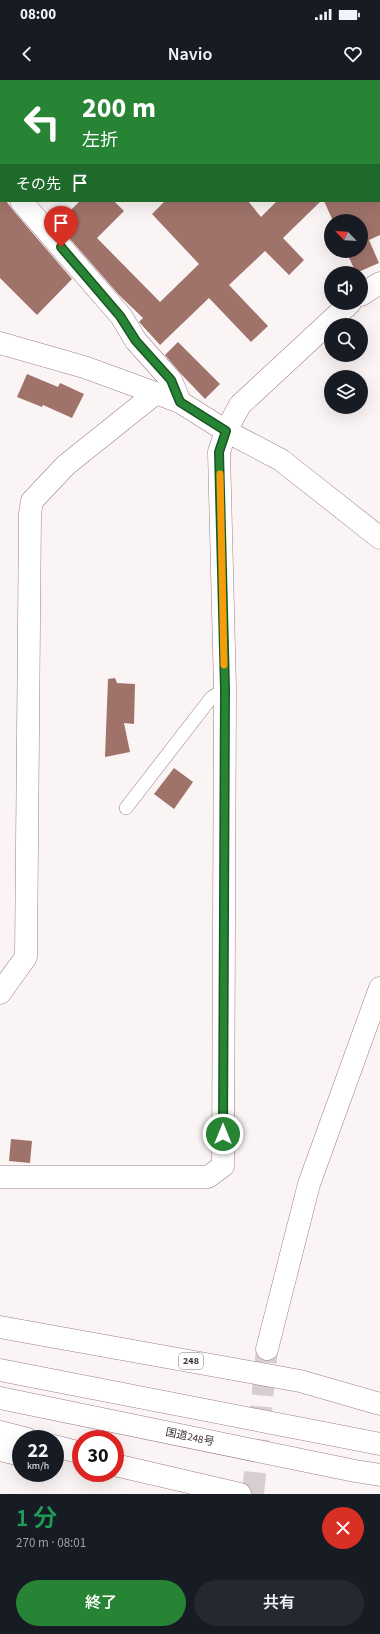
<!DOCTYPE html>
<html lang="ja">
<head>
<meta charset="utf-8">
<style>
	:root { --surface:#171b24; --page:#242831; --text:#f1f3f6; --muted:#9ea1a6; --accent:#278435 }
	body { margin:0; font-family:"Source Sans 3","Noto Sans JP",sans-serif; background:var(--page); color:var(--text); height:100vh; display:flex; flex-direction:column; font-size:15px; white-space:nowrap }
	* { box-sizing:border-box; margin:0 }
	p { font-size:13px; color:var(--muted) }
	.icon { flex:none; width:22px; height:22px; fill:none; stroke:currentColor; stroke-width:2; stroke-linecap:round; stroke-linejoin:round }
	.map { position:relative; height:1414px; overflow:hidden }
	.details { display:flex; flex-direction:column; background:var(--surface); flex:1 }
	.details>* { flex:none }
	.guide { position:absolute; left:0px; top:0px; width:380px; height:122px; box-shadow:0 4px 16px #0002; background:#278435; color:#fff; overflow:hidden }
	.needle { width:26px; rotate:295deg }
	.buttons { position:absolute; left:324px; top:134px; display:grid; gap:8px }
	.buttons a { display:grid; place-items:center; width:44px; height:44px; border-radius:50%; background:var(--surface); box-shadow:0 4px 16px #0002; font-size:20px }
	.speed { position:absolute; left:12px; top:1350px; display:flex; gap:8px; font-size:20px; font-weight:700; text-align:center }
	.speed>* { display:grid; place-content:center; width:52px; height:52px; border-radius:50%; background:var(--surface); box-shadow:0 4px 16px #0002; line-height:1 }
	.speed small { font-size:10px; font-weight:400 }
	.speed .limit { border:6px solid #d22; background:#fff; color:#111 }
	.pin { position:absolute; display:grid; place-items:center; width:34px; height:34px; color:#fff; margin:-41px -17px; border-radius:50% 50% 50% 0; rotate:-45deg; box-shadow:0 0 4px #0007 }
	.pin .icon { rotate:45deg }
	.me { position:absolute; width:44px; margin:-22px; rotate:0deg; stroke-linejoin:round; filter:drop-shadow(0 0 3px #0008) }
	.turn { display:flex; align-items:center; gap:14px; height:84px; padding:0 16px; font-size:18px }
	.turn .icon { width:52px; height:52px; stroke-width:2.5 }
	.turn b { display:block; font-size:28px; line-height:34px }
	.then { display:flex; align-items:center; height:38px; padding:0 16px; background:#0003; gap:8px; font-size:15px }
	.round { display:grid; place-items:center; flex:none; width:42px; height:42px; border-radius:21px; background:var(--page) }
	.head { display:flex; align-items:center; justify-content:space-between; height:68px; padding:0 16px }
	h1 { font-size:24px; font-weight:600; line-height:30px; color:#1e9e55 }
	.action { display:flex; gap:8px; margin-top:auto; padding:8px 16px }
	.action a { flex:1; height:46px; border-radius:24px; background:var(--accent); color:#fff; font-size:16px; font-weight:600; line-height:46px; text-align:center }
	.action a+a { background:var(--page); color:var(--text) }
	.status { display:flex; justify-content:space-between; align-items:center; height:28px; padding:0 20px; background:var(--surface); direction:ltr }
	.status svg { height:11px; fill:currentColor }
	header { display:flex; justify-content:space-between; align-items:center; height:52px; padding:0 16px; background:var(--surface); font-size:18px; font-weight:600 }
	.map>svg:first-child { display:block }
	.building { fill:#a0736a }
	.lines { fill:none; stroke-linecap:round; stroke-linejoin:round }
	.street-tunnel { stroke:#d6cecf; stroke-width:22; stroke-dasharray:22 11; stroke-linecap:butt }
	.lane-casing { stroke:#9f7e86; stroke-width:14 }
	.street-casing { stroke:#9f7e86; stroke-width:23 }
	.secondary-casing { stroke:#9f7e86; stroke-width:23 }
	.highway-casing { stroke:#9f7e86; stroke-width:23 }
	.lane { stroke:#fff; stroke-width:13 }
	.street { stroke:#fff; stroke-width:22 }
	.secondary { stroke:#fff; stroke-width:22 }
	.highway { stroke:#fff; stroke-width:22 }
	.route-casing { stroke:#195622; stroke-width:10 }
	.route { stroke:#278435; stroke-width:7 }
	.slow { stroke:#f59e0b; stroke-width:7 }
	.labels { text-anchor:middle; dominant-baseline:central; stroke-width:4; stroke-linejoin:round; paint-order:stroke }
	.shield { fill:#fff; stroke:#7b7274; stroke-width:1 }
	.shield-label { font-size:10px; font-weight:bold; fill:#433538 }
	.street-label { font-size:11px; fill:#433538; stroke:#fff }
</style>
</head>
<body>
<div class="status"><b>08:00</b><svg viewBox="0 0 49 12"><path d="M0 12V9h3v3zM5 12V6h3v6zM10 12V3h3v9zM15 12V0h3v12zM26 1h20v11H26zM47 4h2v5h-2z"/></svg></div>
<header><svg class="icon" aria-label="back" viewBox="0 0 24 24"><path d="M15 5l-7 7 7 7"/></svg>Navio<svg class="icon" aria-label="heart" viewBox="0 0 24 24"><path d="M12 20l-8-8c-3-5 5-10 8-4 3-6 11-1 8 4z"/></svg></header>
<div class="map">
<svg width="380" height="1414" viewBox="0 0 380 1414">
	<rect width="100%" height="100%" fill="#fbf4f5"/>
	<g class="building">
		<polygon points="0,115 1,121 6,121 12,129 72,199 37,235 0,198"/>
		<polygon points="80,121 114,121 124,131 97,158 160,222 199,184 152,134 165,121 248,121 261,137 277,121 321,121 283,158 304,180 289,195 265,171 229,205 268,246 251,262 209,218 160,265 140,243 139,242 143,238 119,215 57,144"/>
		<polygon points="324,121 380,121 380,155 369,160 379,183 356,193 346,171 361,171 361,141 333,141"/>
		<polygon points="178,262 220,304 205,319 183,296 165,275"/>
		<polygon points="27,294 58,307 60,303 84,314 72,338 43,325 42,327 17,317"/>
		<polygon points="115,598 117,603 135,604 134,644 124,643 130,672 105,677 108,599"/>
		<polygon points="174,688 193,702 174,729 154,714"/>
		<polygon points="11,1059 32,1061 30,1083 9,1081"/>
	</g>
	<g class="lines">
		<polyline class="street-tunnel" points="253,1414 267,1269"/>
		<defs>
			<g id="lane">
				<polyline points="246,0 248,1"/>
				<polyline points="58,1 59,0"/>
				<polyline points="312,1 313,0"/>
				<polyline points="0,56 1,55"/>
				<polyline points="126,728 211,618 225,609"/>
			</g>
			<g id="street">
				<polyline points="0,96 1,97"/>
				<polyline points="21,121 121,236 136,261 171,300 180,322"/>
				<polyline points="361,215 380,203"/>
				<polyline points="0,913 26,877 30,434 32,421 66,385 156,313"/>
				<polyline points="0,1097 208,1097 223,1086 225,609 219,372 226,351 240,325 350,223"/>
				<polyline points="267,1269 309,1104 380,908"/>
			</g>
			<polyline id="secondary" points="0,263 84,287 180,322 226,351 281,380 380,458"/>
			<g id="highway">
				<polyline points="0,1247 300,1301 380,1324"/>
				<polyline points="0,1290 380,1364"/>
				<polyline points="0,1318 355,1391 380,1395"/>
				<polyline points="0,1352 27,1359"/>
				<polyline points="55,1366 81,1373"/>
				<polyline points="0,1370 21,1375"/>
				<polyline points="115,1385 240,1414"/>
			</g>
		</defs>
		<use href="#lane" class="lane-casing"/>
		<use href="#street" class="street-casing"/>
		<use href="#secondary" class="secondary-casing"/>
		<use href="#highway" class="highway-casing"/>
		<use href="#lane" class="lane"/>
		<use href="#street" class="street"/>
		<use href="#secondary" class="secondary"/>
		<use href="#highway" class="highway"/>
	</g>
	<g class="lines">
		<defs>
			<polyline id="route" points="61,167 120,236 136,261 171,300 180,322 226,351 219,372 225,609 223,1054"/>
		</defs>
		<use href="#route" class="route-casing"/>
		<use href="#route" class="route"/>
		<polyline class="slow" points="220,394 224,585"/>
	</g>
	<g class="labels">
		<rect class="shield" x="179" y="1273" width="24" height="16" rx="3"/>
		<g class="shield-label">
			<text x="191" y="1281">248</text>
		</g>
		<g class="street-label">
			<text transform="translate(190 1357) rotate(12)">国道248号</text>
		</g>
	</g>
</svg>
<div class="buttons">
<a><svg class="needle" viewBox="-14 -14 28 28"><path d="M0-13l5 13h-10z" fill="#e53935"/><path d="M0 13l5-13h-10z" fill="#9ea1a6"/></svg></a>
<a><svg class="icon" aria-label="sound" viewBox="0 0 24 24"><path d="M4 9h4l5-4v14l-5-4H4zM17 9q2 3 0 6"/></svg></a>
<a><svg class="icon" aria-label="search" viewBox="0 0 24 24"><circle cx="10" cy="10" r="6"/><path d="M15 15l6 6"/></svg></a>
<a><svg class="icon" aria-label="layers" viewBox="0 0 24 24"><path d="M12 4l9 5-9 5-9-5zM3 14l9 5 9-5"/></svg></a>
</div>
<div class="speed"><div>22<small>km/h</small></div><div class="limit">30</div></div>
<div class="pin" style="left:61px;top:167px;background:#d93025"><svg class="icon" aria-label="arrive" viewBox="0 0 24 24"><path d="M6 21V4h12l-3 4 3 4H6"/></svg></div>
<svg class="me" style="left:223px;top:1054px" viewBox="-20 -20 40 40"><circle r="17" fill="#278435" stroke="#fff" stroke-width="3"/><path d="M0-11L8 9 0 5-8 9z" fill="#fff"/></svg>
<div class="guide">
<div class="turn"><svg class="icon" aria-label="left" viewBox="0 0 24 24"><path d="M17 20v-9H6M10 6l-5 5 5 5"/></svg><div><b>200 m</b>左折</div></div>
<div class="then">その先<svg class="icon" aria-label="arrive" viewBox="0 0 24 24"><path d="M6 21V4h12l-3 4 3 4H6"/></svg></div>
</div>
</div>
<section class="details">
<div class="head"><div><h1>1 分</h1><p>270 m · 08:01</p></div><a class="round" style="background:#d93025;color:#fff"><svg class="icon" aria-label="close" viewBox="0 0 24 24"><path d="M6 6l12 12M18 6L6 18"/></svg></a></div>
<div class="action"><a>終了</a><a>共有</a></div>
</section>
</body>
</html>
